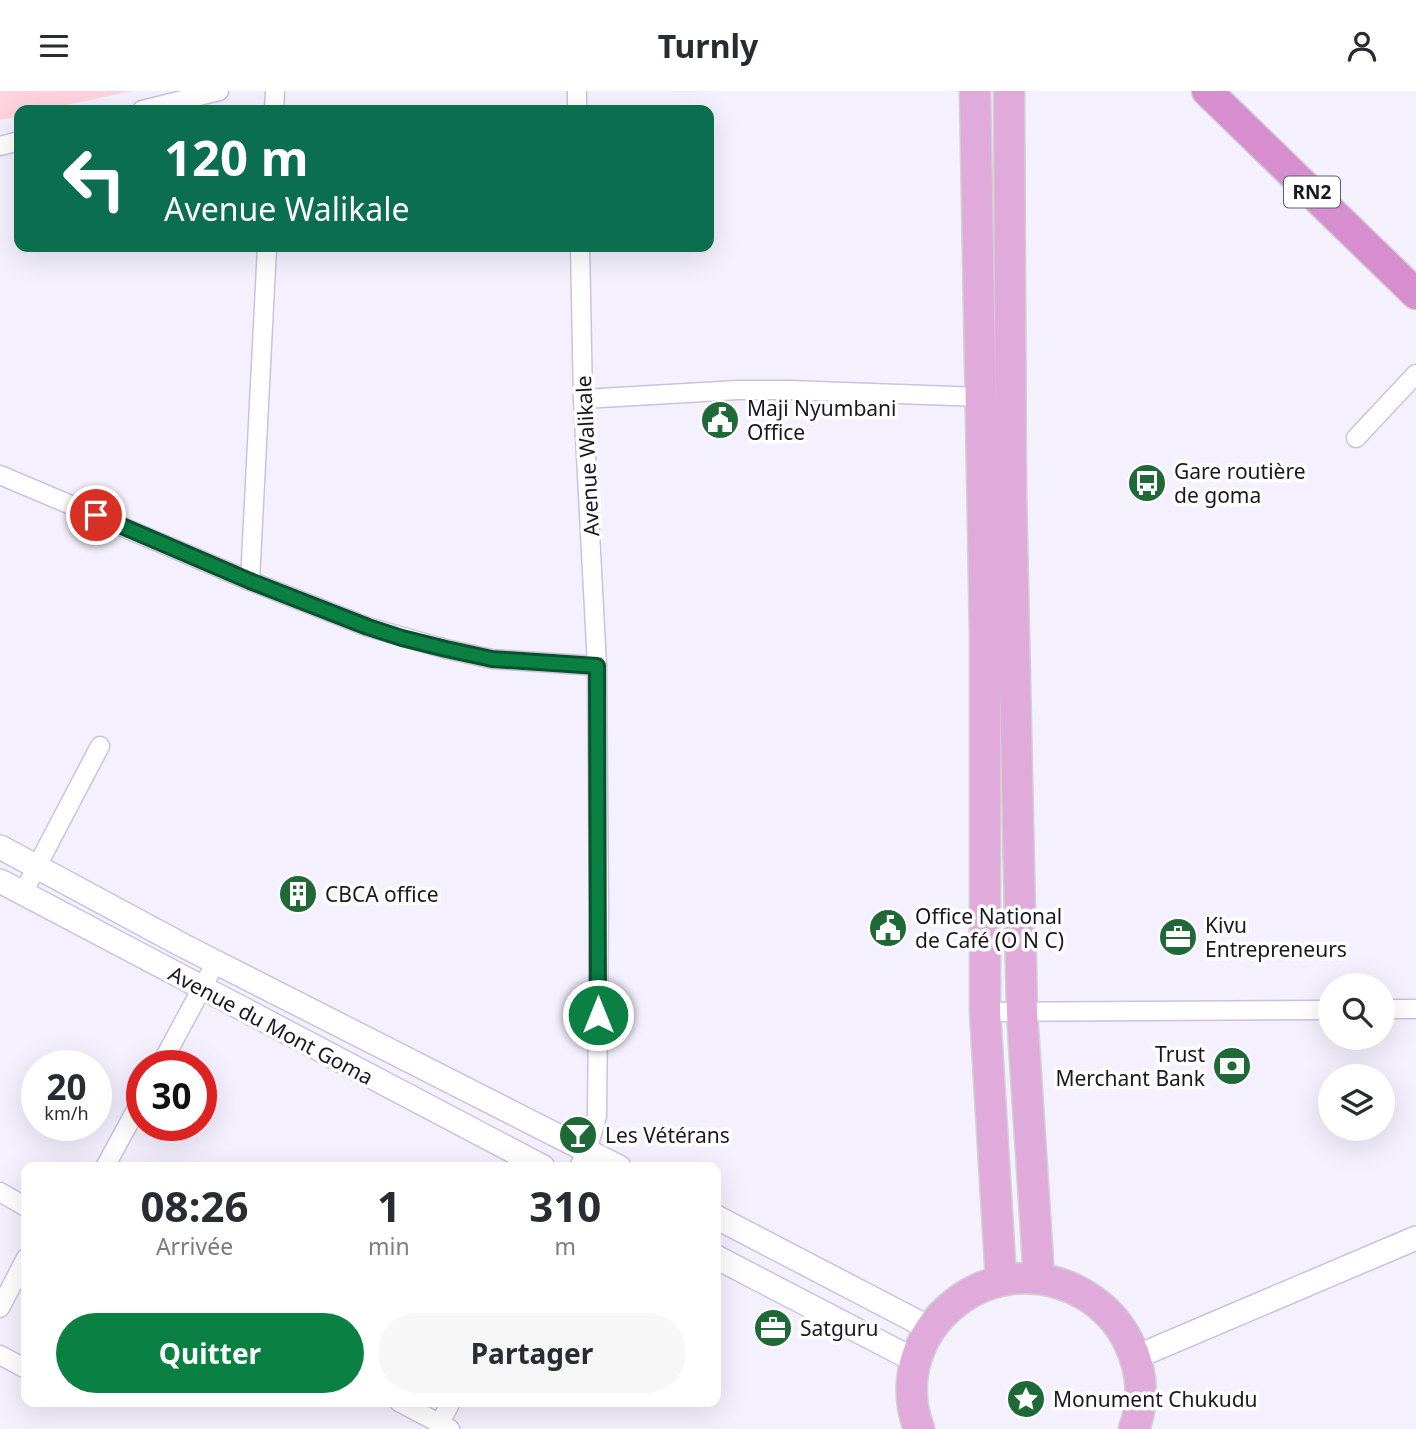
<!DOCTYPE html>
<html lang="fr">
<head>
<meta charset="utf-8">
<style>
	:root { --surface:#fff; --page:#f7f7f7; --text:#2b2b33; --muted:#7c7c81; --accent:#0b8043 }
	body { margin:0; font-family:"Noto Sans",sans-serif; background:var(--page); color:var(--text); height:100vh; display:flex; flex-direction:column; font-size:26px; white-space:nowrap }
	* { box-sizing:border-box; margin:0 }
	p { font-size:23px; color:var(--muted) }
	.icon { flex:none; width:38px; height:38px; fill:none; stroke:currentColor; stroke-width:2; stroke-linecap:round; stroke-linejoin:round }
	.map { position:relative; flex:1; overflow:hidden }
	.sheet { position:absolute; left:21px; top:1071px; width:700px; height:245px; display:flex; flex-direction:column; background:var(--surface); border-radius:14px; box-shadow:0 7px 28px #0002 }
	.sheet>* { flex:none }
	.hud { position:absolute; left:14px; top:14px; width:700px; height:147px; border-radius:14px; box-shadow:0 7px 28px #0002; background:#0b6e4f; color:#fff; overflow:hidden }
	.buttons { position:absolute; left:1318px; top:882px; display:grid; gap:14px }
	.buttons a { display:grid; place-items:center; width:77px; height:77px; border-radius:50%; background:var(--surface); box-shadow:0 7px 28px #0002; font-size:35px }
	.speed { position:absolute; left:21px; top:959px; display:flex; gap:14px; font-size:35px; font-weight:700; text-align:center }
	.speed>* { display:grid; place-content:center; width:91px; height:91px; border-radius:50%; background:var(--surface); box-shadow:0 7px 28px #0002; line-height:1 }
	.speed small { font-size:18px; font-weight:400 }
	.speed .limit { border:10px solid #d22; background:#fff; color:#111 }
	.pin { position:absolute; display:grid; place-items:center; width:60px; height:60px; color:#fff; margin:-30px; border:4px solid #fff; border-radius:50%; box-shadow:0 2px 7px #0007 }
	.me { position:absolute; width:77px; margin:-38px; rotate:0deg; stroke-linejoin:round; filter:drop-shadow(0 0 5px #0008) }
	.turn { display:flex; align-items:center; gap:24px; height:147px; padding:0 35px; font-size:32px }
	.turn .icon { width:91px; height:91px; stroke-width:2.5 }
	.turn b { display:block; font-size:49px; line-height:60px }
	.eta { display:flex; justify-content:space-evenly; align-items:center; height:119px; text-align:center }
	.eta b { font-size:42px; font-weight:700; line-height:49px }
	.button { display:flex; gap:14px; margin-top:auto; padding:14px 35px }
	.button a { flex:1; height:80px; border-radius:42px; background:var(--accent); color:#fff; font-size:28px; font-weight:700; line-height:80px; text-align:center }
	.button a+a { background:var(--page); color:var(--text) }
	header { display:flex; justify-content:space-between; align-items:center; height:91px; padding:0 35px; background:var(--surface); font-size:32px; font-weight:700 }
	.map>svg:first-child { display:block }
	.green { fill:#ffd4df }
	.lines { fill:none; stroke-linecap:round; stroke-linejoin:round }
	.minor-casing { stroke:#ccc1e1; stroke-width:21 }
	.tertiary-casing { stroke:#ccc1e1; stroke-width:26 }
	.primary-casing { stroke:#d1d1d3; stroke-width:33 }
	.trunk-casing { stroke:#d1d1d3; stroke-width:33 }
	.minor { stroke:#fff; stroke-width:18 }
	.tertiary { stroke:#fff; stroke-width:23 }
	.primary { stroke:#e0aada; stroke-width:30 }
	.trunk { stroke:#d68ece; stroke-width:30 }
	.route-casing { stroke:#07532c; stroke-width:18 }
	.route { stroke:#0b8043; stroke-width:12 }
	.labels { text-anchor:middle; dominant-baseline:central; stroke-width:7; stroke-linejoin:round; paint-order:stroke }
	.shield { fill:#fff; stroke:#5f5d64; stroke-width:2 }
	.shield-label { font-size:19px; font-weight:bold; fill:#1b1722 }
	.poi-label { font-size:21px; fill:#1b1722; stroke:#fff; text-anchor:start }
	.street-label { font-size:21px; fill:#1b1722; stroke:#fff }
</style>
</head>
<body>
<header><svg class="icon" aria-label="menu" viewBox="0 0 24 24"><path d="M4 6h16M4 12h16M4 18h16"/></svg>Turnly<svg class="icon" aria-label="person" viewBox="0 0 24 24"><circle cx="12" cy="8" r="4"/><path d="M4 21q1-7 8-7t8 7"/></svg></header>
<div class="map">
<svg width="1416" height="1338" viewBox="0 0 1416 1338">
	<rect width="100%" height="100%" fill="#f5f0fe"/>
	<polygon class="green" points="0,0 132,0 43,19 19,19 19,25 0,29"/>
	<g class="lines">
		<defs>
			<g id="minor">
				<polyline points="577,0 577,19"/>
				<polyline points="142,19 219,0"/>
				<polyline points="274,19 275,0"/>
				<polyline points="0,55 19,50"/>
				<polyline points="583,308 738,299 789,299 981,306"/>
				<polyline points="1356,347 1416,283"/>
				<polyline points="0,384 250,490 368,536 446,558 492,568 597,575"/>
				<polyline points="250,490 267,156"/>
				<polyline points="23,802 100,655"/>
				<polyline points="1382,918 1416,918"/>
				<polyline points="985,921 1330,919"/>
				<polyline points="160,975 216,871"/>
				<polyline points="105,1076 142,1008"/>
				<polyline points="579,1076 587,1060 597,1025 599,819 597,575 583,308 580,156"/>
				<polyline points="0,1101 26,1116"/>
				<polyline points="0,1217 26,1167"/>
				<polyline points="0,1264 26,1278"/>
				<polyline points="399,1311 450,1338"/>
				<polyline points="440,1332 451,1311"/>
			</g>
			<g id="tertiary">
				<polyline points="0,756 182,854 619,1076"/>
				<polyline points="0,790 543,1076"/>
				<polyline points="716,1126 931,1238"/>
				<polyline points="716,1166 916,1270"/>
				<polyline points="1136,1266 1416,1147"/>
			</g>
			<g id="primary">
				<polyline points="975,0 985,543 985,921 1001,1189"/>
				<polyline points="1009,0 1011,401 1022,922 1039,1187"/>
				<path d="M 919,1338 C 882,1238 994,1149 1085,1204 C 1103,1215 1118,1230 1128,1250 C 1142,1278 1145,1308 1134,1338"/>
			</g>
			<polyline id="trunk" points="1207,0 1416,203"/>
		</defs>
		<use href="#minor" class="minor-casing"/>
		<use href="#tertiary" class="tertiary-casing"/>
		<use href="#primary" class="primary-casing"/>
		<use href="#trunk" class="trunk-casing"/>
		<use href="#minor" class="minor"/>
		<use href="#tertiary" class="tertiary"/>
		<use href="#primary" class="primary"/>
		<use href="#trunk" class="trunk"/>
	</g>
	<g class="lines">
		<defs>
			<polyline id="route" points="96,424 250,490 368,536 402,547 446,558 492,568 597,575 598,924"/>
		</defs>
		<use href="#route" class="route-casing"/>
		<use href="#route" class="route"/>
	</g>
	<defs>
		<symbol id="civic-disc" viewBox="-11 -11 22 22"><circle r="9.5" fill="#1f6937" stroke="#fff"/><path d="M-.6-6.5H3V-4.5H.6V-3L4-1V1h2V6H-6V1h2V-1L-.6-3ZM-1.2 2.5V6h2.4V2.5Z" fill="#fff"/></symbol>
		<symbol id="bus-disc" viewBox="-11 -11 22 22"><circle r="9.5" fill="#1f6937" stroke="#fff"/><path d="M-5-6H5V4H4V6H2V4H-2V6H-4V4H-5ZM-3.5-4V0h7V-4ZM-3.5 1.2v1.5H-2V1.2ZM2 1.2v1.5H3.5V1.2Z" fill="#fff"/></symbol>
		<symbol id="building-disc" viewBox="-11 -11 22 22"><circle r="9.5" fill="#1f6937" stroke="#fff"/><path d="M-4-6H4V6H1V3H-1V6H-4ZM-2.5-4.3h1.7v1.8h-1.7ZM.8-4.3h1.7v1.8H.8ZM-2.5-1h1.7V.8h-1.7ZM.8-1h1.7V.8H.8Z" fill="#fff"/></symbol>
		<symbol id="office-disc" viewBox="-11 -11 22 22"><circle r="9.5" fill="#1f6937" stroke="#fff"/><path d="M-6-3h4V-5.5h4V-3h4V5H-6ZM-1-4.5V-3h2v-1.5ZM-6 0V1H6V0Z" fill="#fff"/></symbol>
		<symbol id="bank-disc" viewBox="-11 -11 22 22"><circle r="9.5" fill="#1f6937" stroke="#fff"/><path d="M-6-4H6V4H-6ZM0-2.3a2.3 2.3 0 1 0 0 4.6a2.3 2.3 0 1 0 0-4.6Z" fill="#fff"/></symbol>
		<symbol id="bar-disc" viewBox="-11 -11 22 22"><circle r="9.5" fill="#1f6937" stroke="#fff"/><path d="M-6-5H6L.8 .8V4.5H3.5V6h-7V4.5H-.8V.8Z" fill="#fff"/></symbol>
		<symbol id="sight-disc" viewBox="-11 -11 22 22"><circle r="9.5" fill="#1f6937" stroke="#fff"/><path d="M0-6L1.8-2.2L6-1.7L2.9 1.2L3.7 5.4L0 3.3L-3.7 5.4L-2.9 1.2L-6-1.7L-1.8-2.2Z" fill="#fff"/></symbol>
	</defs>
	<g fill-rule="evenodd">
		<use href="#civic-disc" x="698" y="307" width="44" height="44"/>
		<use href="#bus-disc" x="1125" y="370" width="44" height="44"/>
		<use href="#building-disc" x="276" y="781" width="44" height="44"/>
		<use href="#civic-disc" x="866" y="815" width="44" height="44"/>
		<use href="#office-disc" x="1156" y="824" width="44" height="44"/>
		<use href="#bank-disc" x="1210" y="953" width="44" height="44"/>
		<use href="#bar-disc" x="556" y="1022" width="44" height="44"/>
		<use href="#office-disc" x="751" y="1215" width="44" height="44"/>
		<use href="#sight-disc" x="1004" y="1286" width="44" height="44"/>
	</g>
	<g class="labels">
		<rect class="shield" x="1284" y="85.5" width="56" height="31" rx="5"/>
		<g class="shield-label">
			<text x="1312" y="101">RN2</text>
		</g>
		<g class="poi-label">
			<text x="747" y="317">Maji Nyumbani<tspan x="747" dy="24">Office</tspan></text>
			<text x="1174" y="380">Gare routière<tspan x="1174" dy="24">de goma</tspan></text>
			<text x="325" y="803">CBCA office</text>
			<text x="915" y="825">Office National<tspan x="915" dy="24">de Café (O N C)</tspan></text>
			<text x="1205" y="834">Kivu<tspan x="1205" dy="24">Entrepreneurs</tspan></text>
			<text x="1205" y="963" text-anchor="end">Trust<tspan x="1205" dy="24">Merchant Bank</tspan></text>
			<text x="605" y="1044">Les Vétérans</text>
			<text x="800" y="1237">Satguru</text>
			<text x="1053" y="1308">Monument Chukudu</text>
		</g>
		<g class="street-label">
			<text transform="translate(587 365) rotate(-93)">Avenue Walikale</text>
			<text transform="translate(271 934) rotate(28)">Avenue du Mont Goma</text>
		</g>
	</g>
</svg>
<div class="buttons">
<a><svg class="icon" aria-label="search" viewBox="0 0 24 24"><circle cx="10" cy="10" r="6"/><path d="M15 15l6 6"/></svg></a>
<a><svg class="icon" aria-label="layers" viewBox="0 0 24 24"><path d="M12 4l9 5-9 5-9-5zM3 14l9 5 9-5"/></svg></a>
</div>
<div class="speed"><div>20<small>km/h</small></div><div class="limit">30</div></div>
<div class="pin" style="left:96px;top:424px;background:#d93025"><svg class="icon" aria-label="arrive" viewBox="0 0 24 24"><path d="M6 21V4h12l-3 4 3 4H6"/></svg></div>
<svg class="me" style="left:598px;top:924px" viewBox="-20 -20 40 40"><circle r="17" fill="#0b8043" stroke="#fff" stroke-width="3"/><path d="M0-11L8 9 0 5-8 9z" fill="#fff"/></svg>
<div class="hud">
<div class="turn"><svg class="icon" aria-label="left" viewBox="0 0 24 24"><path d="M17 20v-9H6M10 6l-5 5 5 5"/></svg><div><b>120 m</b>Avenue Walikale</div></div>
</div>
<section class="sheet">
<div class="eta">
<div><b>08:26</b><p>Arrivée</p></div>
<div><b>1</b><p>min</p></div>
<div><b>310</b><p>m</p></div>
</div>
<div class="button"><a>Quitter</a><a>Partager</a></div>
</section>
</div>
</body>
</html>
